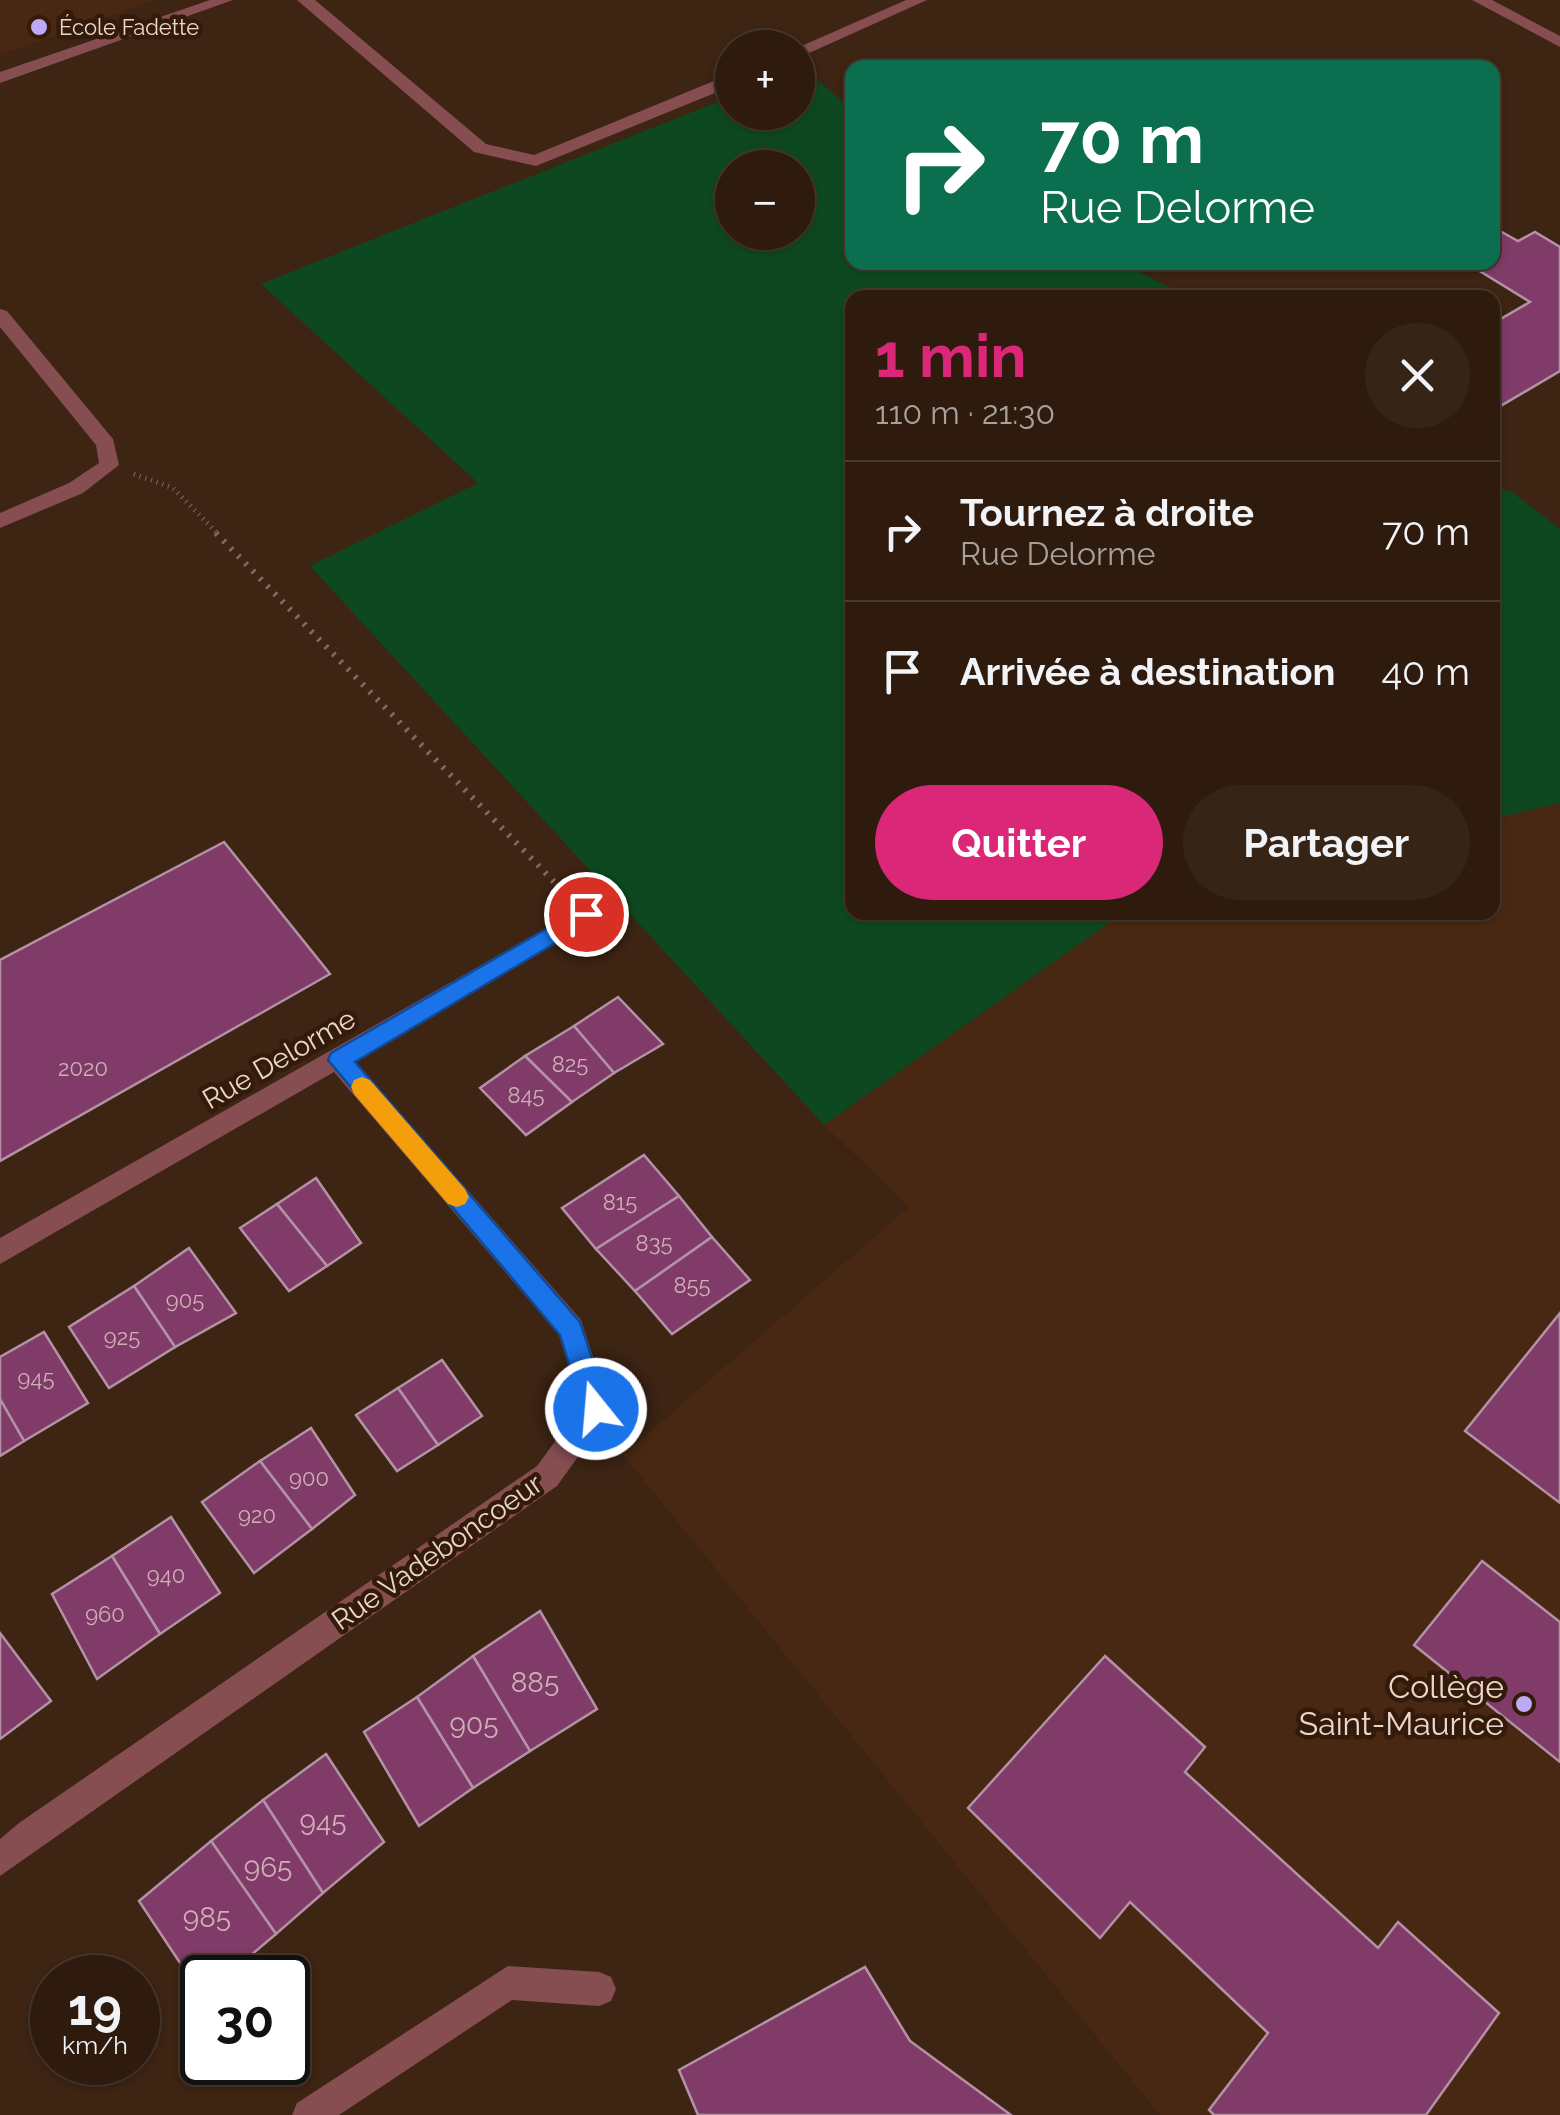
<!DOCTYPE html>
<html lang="fr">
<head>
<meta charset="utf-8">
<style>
	:root { --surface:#2e1b0e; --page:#362417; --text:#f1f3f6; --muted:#a7a19e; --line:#49392e; --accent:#db2777 }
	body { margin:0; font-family:Raleway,sans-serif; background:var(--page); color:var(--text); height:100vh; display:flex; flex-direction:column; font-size:38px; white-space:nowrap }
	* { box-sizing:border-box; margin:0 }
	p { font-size:32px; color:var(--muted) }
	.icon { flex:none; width:55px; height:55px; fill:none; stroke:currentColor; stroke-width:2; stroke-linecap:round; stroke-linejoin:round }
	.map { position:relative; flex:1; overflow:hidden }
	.panel { position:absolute; left:845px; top:290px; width:655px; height:630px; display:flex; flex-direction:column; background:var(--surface); border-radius:20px; box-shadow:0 2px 8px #0004,0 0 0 2px var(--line) }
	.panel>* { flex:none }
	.hud { position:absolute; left:845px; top:60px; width:655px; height:210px; border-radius:20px; box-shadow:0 2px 8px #0004,0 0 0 2px var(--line); background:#0b6e4f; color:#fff; overflow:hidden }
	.fabs { position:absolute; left:715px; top:30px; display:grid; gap:20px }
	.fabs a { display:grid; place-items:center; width:100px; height:100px; border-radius:50%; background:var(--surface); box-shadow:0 2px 8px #0004,0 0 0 2px var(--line); font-size:50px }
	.speed { position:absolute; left:30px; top:1955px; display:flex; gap:20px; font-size:50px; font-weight:700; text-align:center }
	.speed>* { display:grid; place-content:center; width:130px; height:130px; border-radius:50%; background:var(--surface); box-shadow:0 2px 8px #0004,0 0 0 2px var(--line); line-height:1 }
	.speed small { font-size:25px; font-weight:400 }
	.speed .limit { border:5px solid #111; border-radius:15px; background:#fff; color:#111 }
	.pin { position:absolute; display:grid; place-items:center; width:85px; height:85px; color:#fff; margin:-42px; border:5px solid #fff; border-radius:50%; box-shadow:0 2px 10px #0007 }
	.me { position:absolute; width:110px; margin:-55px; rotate:343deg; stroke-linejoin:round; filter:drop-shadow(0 0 8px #0008) }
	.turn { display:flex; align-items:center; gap:35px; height:210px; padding:0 30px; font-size:45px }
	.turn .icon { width:130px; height:130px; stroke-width:2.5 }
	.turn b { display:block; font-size:70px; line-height:85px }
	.round { display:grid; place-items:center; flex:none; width:105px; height:105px; border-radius:52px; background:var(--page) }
	.headline { display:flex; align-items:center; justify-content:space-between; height:170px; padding:0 30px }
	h1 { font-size:60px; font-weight:700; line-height:75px; color:var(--accent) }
	.cta { display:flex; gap:20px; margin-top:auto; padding:20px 30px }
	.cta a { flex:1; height:115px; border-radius:60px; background:var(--accent); color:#fff; font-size:40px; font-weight:700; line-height:115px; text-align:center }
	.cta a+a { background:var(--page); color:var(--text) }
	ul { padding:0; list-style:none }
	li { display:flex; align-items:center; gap:30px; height:140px; padding:0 30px; border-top:2px solid var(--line) }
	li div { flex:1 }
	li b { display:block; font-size:38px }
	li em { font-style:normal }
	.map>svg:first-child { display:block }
	.built { fill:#482812 }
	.green { fill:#0e4820; fill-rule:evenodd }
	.building { fill:#813b69; stroke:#b392a6; stroke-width:2.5 }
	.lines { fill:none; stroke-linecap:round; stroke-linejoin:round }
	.path-far1 { stroke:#826c5e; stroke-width:5; stroke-dasharray:1 5; stroke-linecap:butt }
	.path { stroke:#826c5e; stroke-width:6; stroke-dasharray:2.5 8; stroke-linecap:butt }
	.minor { fill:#874e52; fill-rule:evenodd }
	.route { fill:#1a73e8; stroke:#114b97; stroke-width:2.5 }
	.slow { fill:#f59e0b }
	.poi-dot { fill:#bfa9f4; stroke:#331a09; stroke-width:4 }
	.labels { text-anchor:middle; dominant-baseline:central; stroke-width:9; stroke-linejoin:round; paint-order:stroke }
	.far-poi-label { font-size:22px; fill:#e9d7cd; stroke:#331a09; text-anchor:start }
	.number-label { font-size:22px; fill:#cfb0b4 }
	.street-label { font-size:28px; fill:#e9d7cd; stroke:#331a09 }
	.near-number-label { font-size:28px; fill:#cfb0b4 }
	.near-poi-label { font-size:32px; fill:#e9d7cd; stroke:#331a09; text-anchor:end }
</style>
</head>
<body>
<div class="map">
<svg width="1560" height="2115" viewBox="0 0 1560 2115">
	<rect width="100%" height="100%" fill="#3d2413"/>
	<g class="built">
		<polygon points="0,0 156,0 0,55"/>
		<polygon points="1560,803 1560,2115 1160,2115 623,1455 909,1207 824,1125 1123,913 1492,912 1493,819"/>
	</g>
	<g class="green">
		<path d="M 804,68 L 852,110 L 852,262 L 1123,263 L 1187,297 L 852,298 L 852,912 L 1123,913 L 824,1125 L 310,566 L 478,483 L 261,284 L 732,96 L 732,112 L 798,112 L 798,70 ZM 732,168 L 798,168 L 798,232 L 732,232 Z"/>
		<polygon points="1492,486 1512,492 1560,529 1560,803 1493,819"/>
	</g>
	<g class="building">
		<polygon points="1500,231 1518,241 1535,232 1560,247 1560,371 1492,411 1492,324 1530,302 1465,262 1492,262 1492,235"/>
		<polygon points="224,842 330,974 0,1161 0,960"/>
		<polygon points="618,997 663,1044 614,1073 574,1026"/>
		<polygon points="574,1026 614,1073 572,1102 525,1056"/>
		<polygon points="525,1056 572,1102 526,1135 480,1088"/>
		<polygon points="644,1155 679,1196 596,1249 562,1208"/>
		<polygon points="316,1178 361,1243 327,1266 277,1204"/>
		<polygon points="679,1196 712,1237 635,1291 596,1249"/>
		<polygon points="277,1204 327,1266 289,1291 240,1228"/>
		<polygon points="712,1237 750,1280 672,1334 635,1291"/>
		<polygon points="189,1248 236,1313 175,1347 134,1286"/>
		<polygon points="134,1286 175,1347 109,1388 69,1327"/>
		<polygon points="1560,1313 1560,1503 1465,1431"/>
		<polygon points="44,1332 88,1403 24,1441 0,1399 0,1357"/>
		<polygon points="442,1360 482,1416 438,1445 398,1388"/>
		<polygon points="398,1388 438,1445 397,1471 356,1415"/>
		<polygon points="0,1399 24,1441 0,1456"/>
		<polygon points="311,1428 355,1495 312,1529 260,1461"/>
		<polygon points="260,1461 312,1529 254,1573 202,1502"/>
		<polygon points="171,1517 220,1593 160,1634 112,1556"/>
		<polygon points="112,1556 160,1634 97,1679 52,1594"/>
		<polygon points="1482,1561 1560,1622 1560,1762 1414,1645"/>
		<polygon points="540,1611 597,1709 530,1751 473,1656"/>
		<polygon points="0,1633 51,1701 0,1739"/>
		<polygon points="473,1656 530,1751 473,1788 417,1697"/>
		<polygon points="1105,1656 1205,1747 1185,1772 1378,1948 1398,1922 1499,2013 1426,2115 1214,2115 1209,2110 1268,2033 1130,1902 1100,1938 968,1808"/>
		<polygon points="417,1697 473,1788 419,1826 364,1732"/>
		<polygon points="326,1754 384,1842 323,1893 263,1800"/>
		<polygon points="263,1800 323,1893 276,1934 211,1841"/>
		<polygon points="211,1841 276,1934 224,1978 202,1978 202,1996 139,1901"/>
		<polygon points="865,1967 910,2041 1011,2115 698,2115 679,2070"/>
	</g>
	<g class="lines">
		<polyline class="path-far1" points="134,474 173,488 219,535"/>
		<polyline class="path" points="216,533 563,891"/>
		<g class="minor">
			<polygon points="210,0 233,0 0,83 0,72"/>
			<polygon points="297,0 315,0 486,144 534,155 726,76 732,75 732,86 536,166 474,152"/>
			<polygon points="906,0 927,0 798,58 797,48"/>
			<polygon points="1472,0 1492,0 1560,36 1560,47"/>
			<polygon points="0,309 7,311 113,439 119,465 83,493 0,528 0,513 69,483 99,463 96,445 0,327"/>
			<polygon points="587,905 595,907 599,914 595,921 354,1060 581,1320 610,1409 606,1418 557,1486 0,1876 0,1839 19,1823 537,1466 581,1406 559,1335 334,1072 0,1264 0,1238"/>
			<polygon points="508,1966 599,1972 611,1977 616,1989 611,2001 599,2006 512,2000 339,2115 292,2115 297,2103"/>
		</g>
	</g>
	<polygon class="route" points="586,906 594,908 597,914 594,920 355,1062 580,1322 609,1409 605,1417 596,1421 587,1417 583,1409 560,1335 328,1060 331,1053"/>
	<polygon class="slow" points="362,1077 370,1080 465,1189 469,1197 465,1204 457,1207 448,1204 354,1094 351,1087 354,1080"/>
	<g class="poi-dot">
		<circle cx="39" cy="27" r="10"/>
		<circle cx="1524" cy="1704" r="10"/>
	</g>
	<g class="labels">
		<g class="far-poi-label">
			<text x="59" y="27">École Fadette</text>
		</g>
		<g class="number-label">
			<text x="570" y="1064">825</text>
			<text x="83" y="1068">2020</text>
			<text x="526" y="1095">845</text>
			<text x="620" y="1202">815</text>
			<text x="654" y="1243">835</text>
			<text x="692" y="1285">855</text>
			<text x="185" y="1300">905</text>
			<text x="122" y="1337">925</text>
			<text x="36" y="1378">945</text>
			<text x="309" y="1478">900</text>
			<text x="257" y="1515">920</text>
			<text x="166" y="1575">940</text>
			<text x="105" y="1614">960</text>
		</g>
		<g class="street-label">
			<text transform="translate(279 1059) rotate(-30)">Rue Delorme</text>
			<text transform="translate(437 1552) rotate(-35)">Rue Vadeboncoeur</text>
		</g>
		<g class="near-number-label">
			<text x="535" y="1682">885</text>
			<text x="474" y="1724">905</text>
			<text x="323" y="1821">945</text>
			<text x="268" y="1867">965</text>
			<text x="207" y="1917">985</text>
		</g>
		<g class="near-poi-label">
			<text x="1504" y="1686">Collège<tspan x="1504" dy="37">Saint-Maurice</tspan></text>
		</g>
	</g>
</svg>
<div class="fabs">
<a>+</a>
<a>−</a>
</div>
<div class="speed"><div>19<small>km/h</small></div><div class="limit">30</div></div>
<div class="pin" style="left:586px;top:914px;background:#d93025"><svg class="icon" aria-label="arrive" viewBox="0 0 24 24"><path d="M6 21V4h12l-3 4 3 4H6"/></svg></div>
<svg class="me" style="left:596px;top:1409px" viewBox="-20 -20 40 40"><circle r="17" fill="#1a73e8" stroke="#fff" stroke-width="3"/><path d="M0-11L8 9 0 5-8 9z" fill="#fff"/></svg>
<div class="hud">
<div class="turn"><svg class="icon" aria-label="right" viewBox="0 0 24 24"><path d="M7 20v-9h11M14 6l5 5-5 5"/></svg><div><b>70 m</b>Rue Delorme</div></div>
</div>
<section class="panel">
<div class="headline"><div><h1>1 min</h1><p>110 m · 21:30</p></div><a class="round"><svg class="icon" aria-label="close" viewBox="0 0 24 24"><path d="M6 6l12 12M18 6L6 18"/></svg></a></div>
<ul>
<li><svg class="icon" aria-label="right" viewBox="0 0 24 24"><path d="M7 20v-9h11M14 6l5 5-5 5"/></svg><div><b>Tournez à droite</b><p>Rue Delorme</p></div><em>70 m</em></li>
<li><svg class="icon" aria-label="arrive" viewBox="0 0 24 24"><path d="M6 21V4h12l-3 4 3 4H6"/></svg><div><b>Arrivée à destination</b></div><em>40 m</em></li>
</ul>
<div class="cta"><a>Quitter</a><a>Partager</a></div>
</section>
</div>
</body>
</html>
